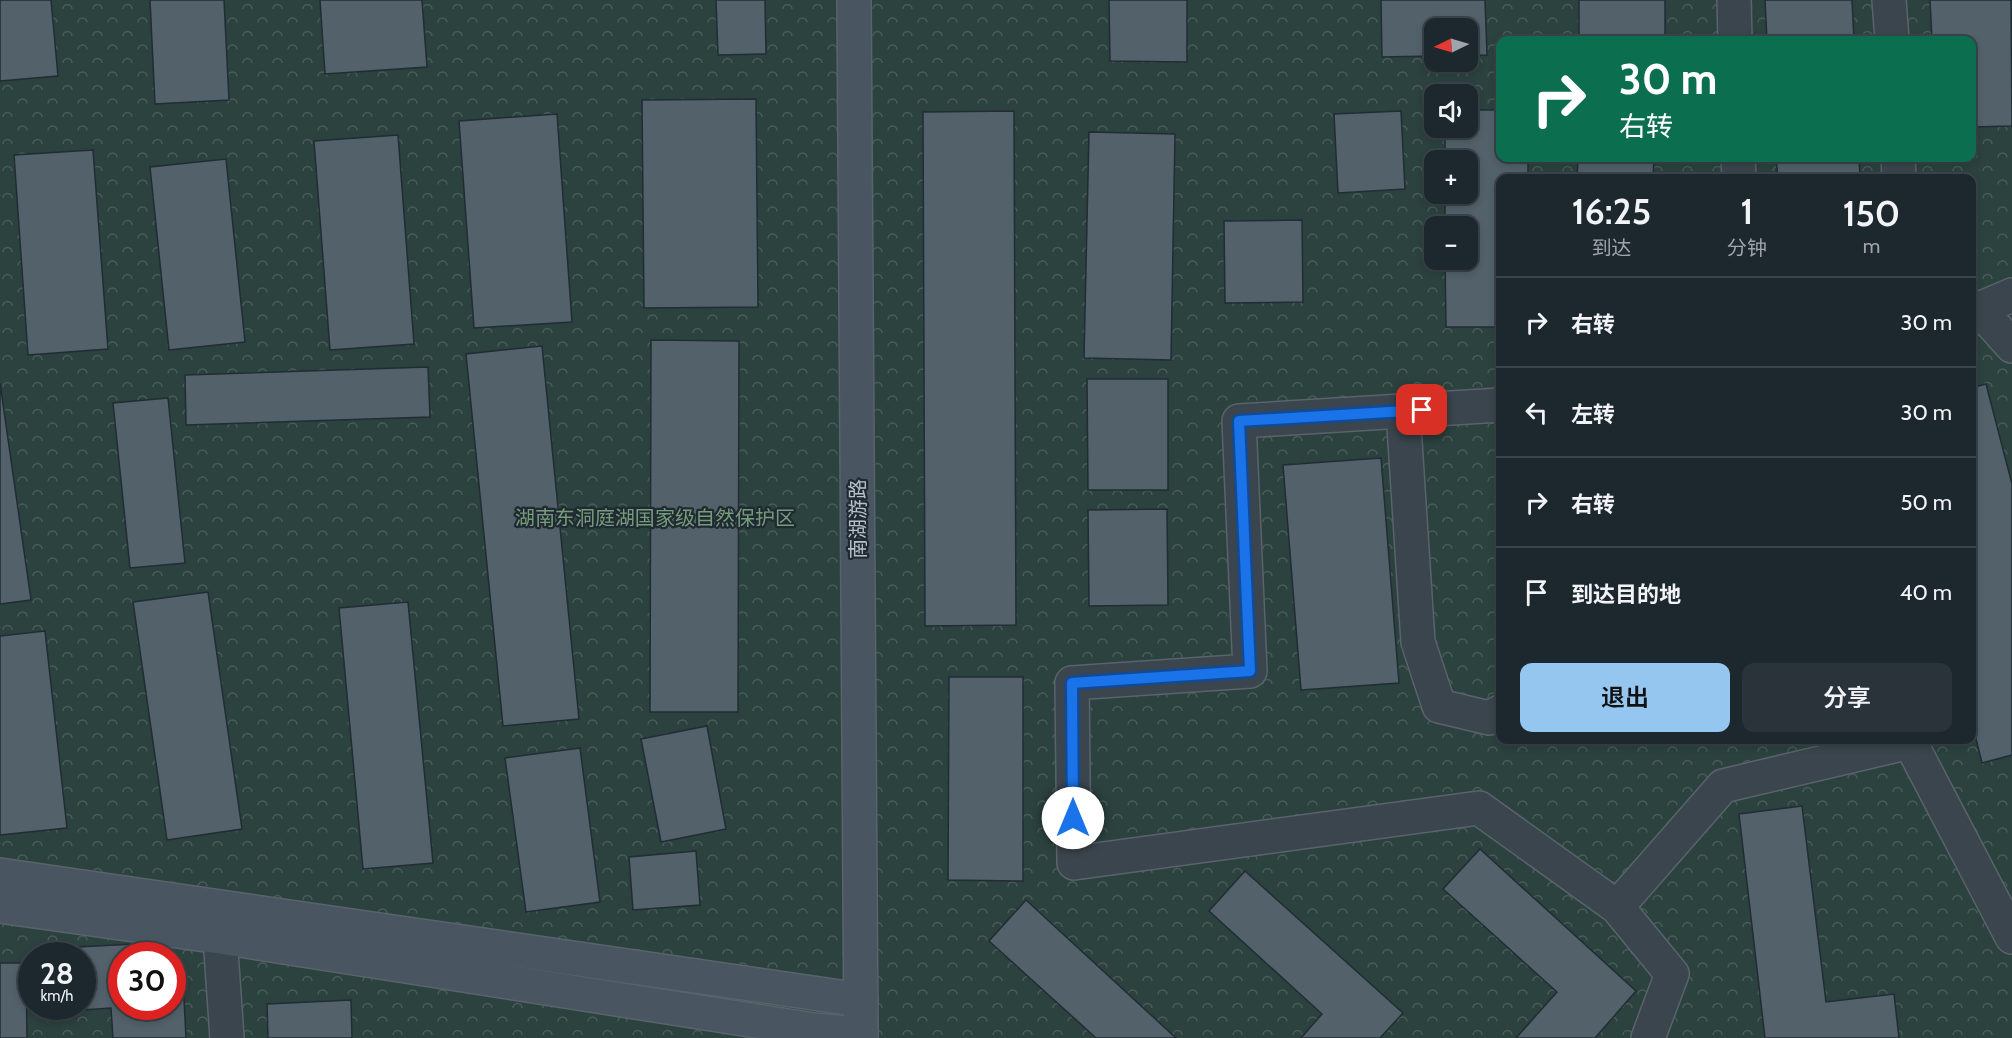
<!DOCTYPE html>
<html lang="zh">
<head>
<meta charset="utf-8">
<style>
	:root { --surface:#1d272e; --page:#2a333a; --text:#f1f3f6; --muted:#a0a5aa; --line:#3b444a; --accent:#95c6ef }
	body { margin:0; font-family:Cabin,"Noto Sans SC",sans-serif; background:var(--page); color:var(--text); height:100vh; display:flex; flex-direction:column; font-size:22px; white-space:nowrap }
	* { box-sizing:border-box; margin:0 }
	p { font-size:20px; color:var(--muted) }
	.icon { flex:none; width:33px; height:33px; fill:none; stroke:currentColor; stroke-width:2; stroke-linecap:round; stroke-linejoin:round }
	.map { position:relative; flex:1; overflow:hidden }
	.side { position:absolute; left:1496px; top:174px; width:480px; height:570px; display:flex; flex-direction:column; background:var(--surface); border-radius:12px; box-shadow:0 3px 9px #0003,0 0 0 2px var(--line) }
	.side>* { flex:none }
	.banner { position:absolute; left:1496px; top:36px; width:480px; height:126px; border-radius:12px; box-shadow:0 3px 9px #0003,0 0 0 2px var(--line); background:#0b6e4f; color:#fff; overflow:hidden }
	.needle { width:39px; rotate:265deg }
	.controls { position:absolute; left:1424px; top:18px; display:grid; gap:12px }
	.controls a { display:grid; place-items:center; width:54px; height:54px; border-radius:12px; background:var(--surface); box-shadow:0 3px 9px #0003,0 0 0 2px var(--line); font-size:30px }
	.speed { position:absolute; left:18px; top:942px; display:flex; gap:12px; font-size:30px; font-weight:700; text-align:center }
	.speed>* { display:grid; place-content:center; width:78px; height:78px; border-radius:50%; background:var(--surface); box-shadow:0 3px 9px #0003,0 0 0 2px var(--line); line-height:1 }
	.speed small { font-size:15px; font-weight:400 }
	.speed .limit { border:9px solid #d22; background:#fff; color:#111 }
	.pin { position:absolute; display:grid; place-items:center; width:51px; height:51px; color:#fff; margin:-26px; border-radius:12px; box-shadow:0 3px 9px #0006 }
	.me { position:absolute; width:66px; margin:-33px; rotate:0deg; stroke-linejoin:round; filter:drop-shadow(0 0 4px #0008) }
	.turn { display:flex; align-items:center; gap:21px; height:126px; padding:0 24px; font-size:27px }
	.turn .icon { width:78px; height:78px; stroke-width:2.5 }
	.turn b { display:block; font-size:42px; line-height:51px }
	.eta { display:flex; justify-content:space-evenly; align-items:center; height:102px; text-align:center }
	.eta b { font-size:36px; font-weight:600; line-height:42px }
	.action { display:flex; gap:12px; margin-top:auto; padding:12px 24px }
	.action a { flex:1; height:69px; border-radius:12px; background:var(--accent); color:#111; font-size:24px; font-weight:600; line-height:69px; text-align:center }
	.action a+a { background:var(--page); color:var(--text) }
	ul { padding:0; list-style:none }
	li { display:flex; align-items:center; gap:18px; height:90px; padding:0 24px; border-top:2px solid var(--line) }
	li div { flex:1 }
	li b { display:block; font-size:22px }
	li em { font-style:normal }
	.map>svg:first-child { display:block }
	.park { fill:url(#park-crowns); fill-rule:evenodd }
	.building { fill:#52616a; stroke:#222c34; stroke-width:1.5 }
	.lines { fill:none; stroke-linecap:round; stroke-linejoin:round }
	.street-casing { stroke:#59636b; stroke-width:36 }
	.secondary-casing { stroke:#59636b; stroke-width:36 }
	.street { stroke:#3b454d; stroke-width:33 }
	.secondary { stroke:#495560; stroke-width:33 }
	.route-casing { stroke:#114b97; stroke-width:15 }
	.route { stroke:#1a73e8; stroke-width:10 }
	.labels { text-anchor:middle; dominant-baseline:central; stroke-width:4.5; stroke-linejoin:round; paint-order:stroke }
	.park-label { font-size:20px; fill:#779c7a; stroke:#202a32 }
	.street-label { font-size:20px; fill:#b7c0c8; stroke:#202a32 }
</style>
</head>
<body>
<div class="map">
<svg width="2012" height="1038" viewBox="0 0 2012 1038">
	<defs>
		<pattern id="park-crowns" width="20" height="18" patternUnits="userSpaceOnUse" patternTransform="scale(1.5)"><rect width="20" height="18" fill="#2c423f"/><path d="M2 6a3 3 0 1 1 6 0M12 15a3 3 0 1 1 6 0" fill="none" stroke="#485c59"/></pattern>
	</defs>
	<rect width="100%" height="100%" fill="#27343d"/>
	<path class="park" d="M 0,0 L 2012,0 L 2012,1038 L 0,1038 ZM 1434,28 L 1467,28 L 1467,62 L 1434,62 ZM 1500,40 L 1971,40 L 1971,158 L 1500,158 ZM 1434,94 L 1467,94 L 1467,128 L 1434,128 ZM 1434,160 L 1467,160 L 1467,194 L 1434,194 ZM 1500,178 L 1971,178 L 1971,740 L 1500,740 ZM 1434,226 L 1467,226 L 1467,260 L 1434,260 ZM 32,956 L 82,956 L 82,1006 L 32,1006 ZM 122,956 L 172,956 L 172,1006 L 122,1006 Z"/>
	<g class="building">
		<polygon points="0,0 51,0 58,76 0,81"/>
		<polygon points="150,0 224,0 229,100 155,104"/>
		<polygon points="320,0 422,0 427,67 325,74"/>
		<polygon points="716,0 765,0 766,54 718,55"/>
		<polygon points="1109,0 1187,0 1187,62 1110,61"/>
		<polygon points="1381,0 1485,0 1487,55 1467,56 1467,28 1434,28 1434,56 1382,57"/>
		<rect x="1579" y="0" width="86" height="40"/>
		<polygon points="1765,0 1852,0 1854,40 1767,40"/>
		<polygon points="1930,0 2011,0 2012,126 1971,127 1971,40 1932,40"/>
		<polygon points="756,99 758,307 644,308 642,100"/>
		<polygon points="1467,110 1500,110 1500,158 1528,158 1528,178 1500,178 1500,327 1446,327 1445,260 1467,260 1467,226 1445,226 1445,194 1467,194 1467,160 1445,160 1445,128 1467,128"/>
		<polygon points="1014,111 1016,625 925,626 923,112"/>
		<polygon points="1401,111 1405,189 1338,193 1334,114"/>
		<polygon points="557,114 572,322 474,328 459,121"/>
		<polygon points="1089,132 1175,134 1171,360 1084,358"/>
		<polygon points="398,135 414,344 330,350 314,141"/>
		<polygon points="93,150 108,349 28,355 14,155"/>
		<polygon points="1578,158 1654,158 1653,178 1577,178"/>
		<polygon points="1776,158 1859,158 1860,178 1778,178"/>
		<polygon points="226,159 245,342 169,350 150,167"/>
		<polygon points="1302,220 1303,302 1225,303 1224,221"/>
		<polygon points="651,340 739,341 738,712 650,712"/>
		<polygon points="542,346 579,719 503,726 466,354"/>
		<polygon points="428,367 430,417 186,425 185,375"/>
		<polygon points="1087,379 1168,379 1168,490 1088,490"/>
		<polygon points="0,383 31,600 0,604"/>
		<polygon points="1986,384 2012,484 2012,755 1982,763 1971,719 1971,388"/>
		<polygon points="168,398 185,563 130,568 113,403"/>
		<polygon points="1381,458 1399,683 1301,690 1283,465"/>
		<polygon points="1167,509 1168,605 1089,606 1088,510"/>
		<polygon points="208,592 242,829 167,840 133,602"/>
		<polygon points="408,602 433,863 363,869 339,608"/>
		<polygon points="45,631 67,828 0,835 0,636"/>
		<polygon points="949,677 1023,677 1023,881 948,880"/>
		<polygon points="707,726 726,829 661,842 641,739"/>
		<polygon points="580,748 600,902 526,912 505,758"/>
		<polygon points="1802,806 1826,1002 1894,994 1899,1038 1765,1038 1739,814"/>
		<polygon points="1480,849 1636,991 1595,1038 1516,1038 1557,992 1443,889"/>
		<polygon points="696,851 700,905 633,910 629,857"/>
		<polygon points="1245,871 1403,1013 1380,1038 1301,1038 1322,1014 1209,911"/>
		<polygon points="1026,900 1176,1038 1096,1038 989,941"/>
		<polygon points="134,944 134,956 122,956 122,1006 172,1006 172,979 183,979 186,1038 113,1038 111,1008 82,1010 82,956 79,956 78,947"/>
		<polygon points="0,963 26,963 27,1038 0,1038"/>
		<polygon points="351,1000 352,1038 268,1038 267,1004"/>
	</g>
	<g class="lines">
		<defs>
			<g id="street">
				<polyline points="1734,0 1735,40"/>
				<polyline points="1889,0 1892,40"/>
				<polyline points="1738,158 1739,178"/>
				<polyline points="1898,158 1899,178"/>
				<polyline points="1979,309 2012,295"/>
				<polyline points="1971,313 1979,309 2012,346"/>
				<polyline points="1500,405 1239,421 1250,671 1072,683 1074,863 1479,808 1617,907 1672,974 1648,1038"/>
				<polyline points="1403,411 1418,642 1439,706 1489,718 1500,712"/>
				<polyline points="1909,740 2012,937"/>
				<polyline points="1617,907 1723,786 1910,742"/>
				<polyline points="220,937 227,1038"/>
			</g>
			<g id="secondary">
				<polyline points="854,0 861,1038"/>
				<polyline points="0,875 861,1000"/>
				<polyline points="0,906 220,937 814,1030 861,1034"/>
			</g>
		</defs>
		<use href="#street" class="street-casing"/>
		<use href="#secondary" class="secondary-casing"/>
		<use href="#street" class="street"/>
		<use href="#secondary" class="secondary"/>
	</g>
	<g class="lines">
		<defs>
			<polyline id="route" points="1073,818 1072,683 1250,671 1239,421 1422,410"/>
		</defs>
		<use href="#route" class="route-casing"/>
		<use href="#route" class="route"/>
	</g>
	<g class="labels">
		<g class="park-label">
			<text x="655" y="518">湖南东洞庭湖国家级自然保护区</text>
		</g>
		<g class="street-label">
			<text transform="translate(858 519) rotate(-90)">南湖游路</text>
		</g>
	</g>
</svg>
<div class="controls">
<a><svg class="needle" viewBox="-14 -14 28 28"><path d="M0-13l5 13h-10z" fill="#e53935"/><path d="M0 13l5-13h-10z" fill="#a0a5aa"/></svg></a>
<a><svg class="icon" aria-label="sound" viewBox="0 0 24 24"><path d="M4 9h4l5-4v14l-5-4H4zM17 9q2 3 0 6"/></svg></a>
<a>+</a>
<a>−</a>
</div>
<div class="speed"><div>28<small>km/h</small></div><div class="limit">30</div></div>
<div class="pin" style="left:1422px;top:410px;background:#d93025"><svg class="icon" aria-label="arrive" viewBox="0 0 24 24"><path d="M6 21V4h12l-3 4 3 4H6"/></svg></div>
<svg class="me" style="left:1073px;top:818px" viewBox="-20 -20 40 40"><circle r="19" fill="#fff"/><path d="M0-13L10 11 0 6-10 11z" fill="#1a73e8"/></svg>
<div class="banner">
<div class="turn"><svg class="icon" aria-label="right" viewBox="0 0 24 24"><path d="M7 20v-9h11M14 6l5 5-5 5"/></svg><div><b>30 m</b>右转</div></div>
</div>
<section class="side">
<div class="eta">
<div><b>16:25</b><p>到达</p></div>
<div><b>1</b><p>分钟</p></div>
<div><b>150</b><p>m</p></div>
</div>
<ul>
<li><svg class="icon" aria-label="right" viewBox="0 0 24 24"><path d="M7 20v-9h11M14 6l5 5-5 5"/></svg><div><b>右转</b></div><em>30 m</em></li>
<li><svg class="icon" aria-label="left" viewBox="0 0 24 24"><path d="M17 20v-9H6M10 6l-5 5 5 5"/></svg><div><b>左转</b></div><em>30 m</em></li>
<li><svg class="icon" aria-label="right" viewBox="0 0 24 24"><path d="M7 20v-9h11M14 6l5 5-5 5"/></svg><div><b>右转</b></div><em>50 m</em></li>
<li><svg class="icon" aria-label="arrive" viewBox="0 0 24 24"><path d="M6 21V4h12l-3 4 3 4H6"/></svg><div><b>到达目的地</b></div><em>40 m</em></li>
</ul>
<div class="action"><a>退出</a><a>分享</a></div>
</section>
</div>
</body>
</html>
